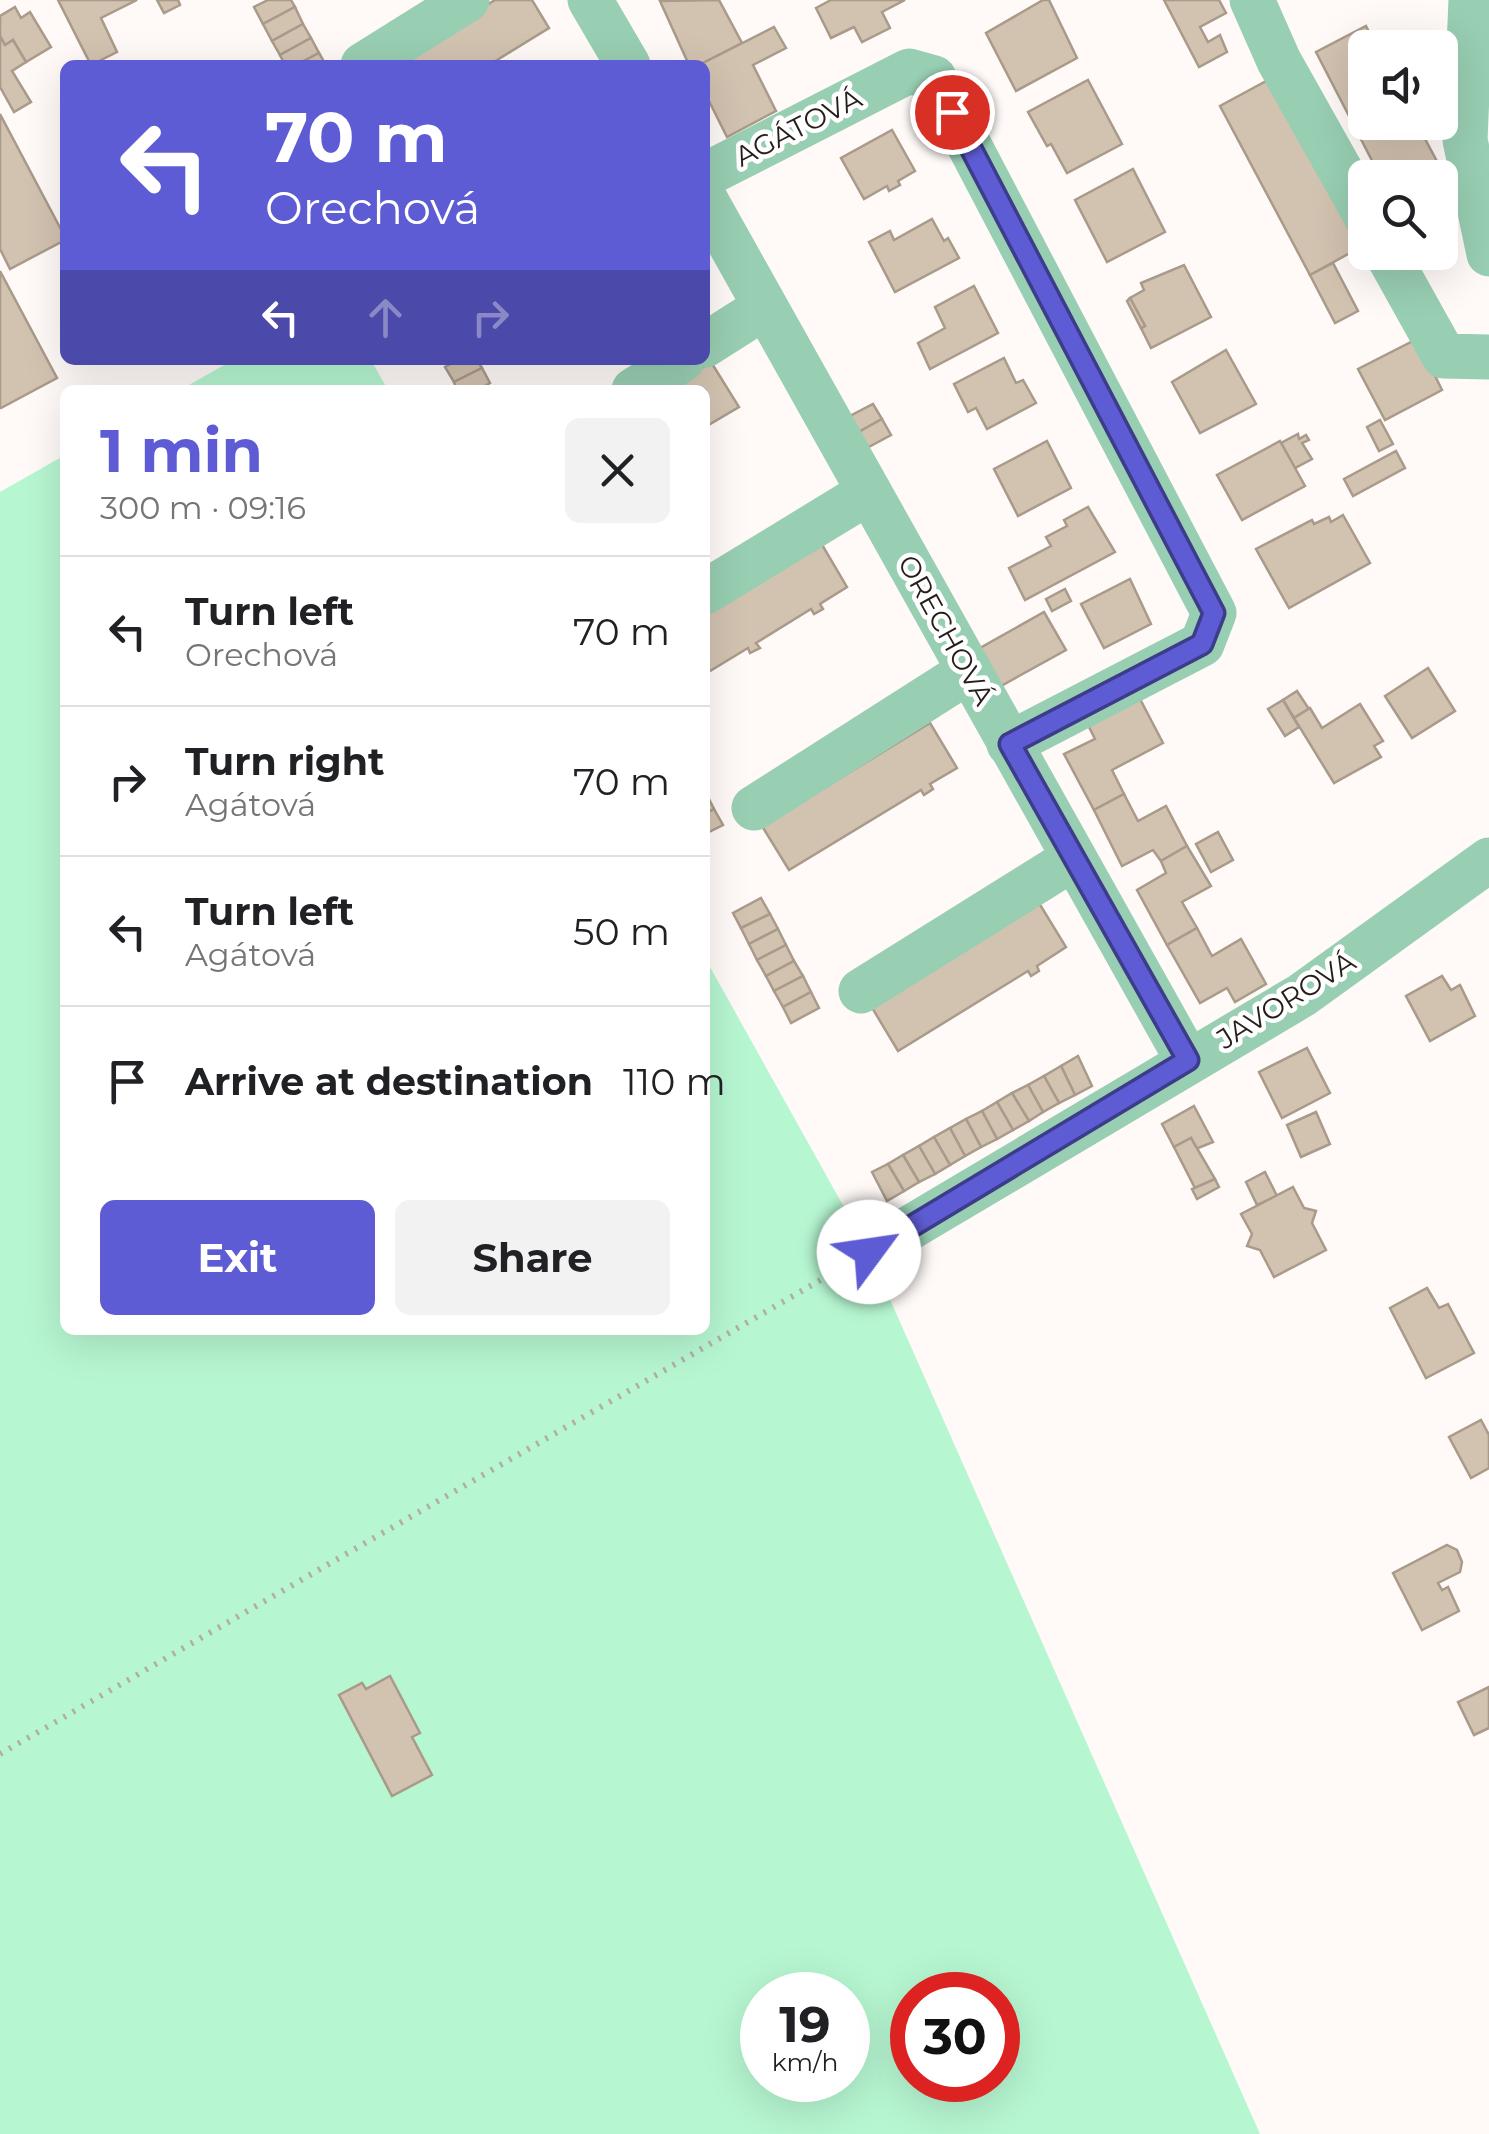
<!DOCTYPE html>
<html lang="en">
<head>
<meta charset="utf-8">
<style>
	:root { --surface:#fff; --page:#f2f2f2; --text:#202124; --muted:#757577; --line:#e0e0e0; --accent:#5e5cd4 }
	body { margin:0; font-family:Montserrat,sans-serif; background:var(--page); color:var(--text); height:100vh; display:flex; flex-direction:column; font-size:38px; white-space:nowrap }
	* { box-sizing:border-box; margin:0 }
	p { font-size:32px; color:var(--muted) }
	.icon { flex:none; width:55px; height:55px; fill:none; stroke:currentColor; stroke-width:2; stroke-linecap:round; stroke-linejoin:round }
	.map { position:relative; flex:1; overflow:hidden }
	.sheet { position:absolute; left:60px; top:385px; width:650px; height:950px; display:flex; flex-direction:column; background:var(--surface); border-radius:15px; box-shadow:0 10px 40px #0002 }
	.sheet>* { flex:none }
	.hud { position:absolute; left:60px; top:60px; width:650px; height:305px; border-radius:15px; box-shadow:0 10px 40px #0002; background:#5e5cd4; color:#fff; overflow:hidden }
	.tools { position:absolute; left:1348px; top:30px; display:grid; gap:20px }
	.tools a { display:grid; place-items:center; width:110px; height:110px; border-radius:15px; background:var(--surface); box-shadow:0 10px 40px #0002; font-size:50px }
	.speed { position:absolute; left:740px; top:1972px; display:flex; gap:20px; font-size:50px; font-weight:700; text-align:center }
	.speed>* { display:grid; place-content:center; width:130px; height:130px; border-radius:50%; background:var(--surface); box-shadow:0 10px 40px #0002; line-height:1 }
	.speed small { font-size:25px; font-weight:400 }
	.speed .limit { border:15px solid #d22; background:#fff; color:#111 }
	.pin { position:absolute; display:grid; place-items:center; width:85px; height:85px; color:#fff; margin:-42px; border:5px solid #fff; border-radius:50%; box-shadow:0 2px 10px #0007 }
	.me { position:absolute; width:110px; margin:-55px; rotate:59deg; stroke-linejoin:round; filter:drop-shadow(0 0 8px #0008) }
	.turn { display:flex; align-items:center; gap:35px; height:210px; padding:0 40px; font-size:45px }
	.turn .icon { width:130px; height:130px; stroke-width:2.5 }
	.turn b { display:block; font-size:70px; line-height:85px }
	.lanes { display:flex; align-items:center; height:95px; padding:0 40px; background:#0003; justify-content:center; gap:50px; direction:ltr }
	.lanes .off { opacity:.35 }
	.round { display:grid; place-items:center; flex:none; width:105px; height:105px; border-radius:15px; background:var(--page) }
	.headline { display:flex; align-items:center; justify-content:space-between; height:170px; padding:0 40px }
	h1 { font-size:60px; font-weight:700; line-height:75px; color:var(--accent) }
	.primary-button { display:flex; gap:20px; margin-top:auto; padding:20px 40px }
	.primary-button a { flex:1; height:115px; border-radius:15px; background:var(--accent); color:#fff; font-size:40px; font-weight:700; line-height:115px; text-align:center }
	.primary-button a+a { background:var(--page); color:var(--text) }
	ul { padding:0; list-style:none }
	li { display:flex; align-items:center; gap:30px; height:150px; padding:0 40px; border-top:2px solid var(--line) }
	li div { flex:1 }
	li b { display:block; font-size:38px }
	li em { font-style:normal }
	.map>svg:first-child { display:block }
	.green { fill:#b6f6d1; fill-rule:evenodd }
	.building { fill:#d2c2b0; stroke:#a99a89; stroke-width:2.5 }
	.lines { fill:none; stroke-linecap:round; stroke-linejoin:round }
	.path { stroke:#b2acaa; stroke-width:6; stroke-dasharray:2.5 8; stroke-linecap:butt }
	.minor { stroke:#98ceb2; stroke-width:45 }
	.route-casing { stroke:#3d3c8a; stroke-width:25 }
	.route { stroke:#5e5cd4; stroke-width:18 }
	.labels { text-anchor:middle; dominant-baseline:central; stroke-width:9; stroke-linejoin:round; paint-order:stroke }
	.street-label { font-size:28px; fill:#251d19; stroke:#fff }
</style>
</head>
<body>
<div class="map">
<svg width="1489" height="2134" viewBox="0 0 1489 2134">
	<rect width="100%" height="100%" fill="#fffaf8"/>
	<g class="green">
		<polygon points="233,360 371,360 388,390 180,390"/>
		<path d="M 65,455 L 65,1330 L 705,1330 L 705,958 L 869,1252 L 1260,2134 L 0,2134 L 0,492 ZM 762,1995 L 848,1995 L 848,2080 L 762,2080 ZM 912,1995 L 998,1995 L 998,2080 L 912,2080 Z"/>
	</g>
	<g class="building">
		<polygon points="58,0 137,0 101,18 117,52 91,65"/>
		<polygon points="157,0 178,0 180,5 164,13"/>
		<polygon points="268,0 291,0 295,7 263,24 254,7"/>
		<polygon points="495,0 532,0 549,28 489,65 388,65"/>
		<polygon points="719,0 742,43 699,65 689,65 660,1"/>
		<polygon points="831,0 905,0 882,12 890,28 862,42 854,27 831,38 816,8"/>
		<polygon points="1043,0 1049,0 1077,58 1016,91 986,33"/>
		<polygon points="1164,0 1219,0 1226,13 1200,27 1208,42 1220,35 1227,52 1199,67"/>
		<polygon points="15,7 21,18 30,12 51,47 26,62 13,40 5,45 0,36 0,16"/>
		<polygon points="295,7 303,24 272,41 263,24"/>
		<polygon points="303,24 311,38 280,55 272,41"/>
		<polygon points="1366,26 1377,48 1365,48 1365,122 1416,122 1457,199 1440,208 1440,178 1381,178 1316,52"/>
		<polygon points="774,27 786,48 753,65 776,111 727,137 705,93 705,65 699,65"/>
		<polygon points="0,36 5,45 13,40 26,62 12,71 31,102 14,112 0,87"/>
		<polygon points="311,38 319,53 296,65 285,65 280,55"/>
		<polygon points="319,53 326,65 296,65"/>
		<polygon points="1270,79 1359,248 1310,275 1220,106"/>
		<polygon points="1088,80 1122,144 1067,173 1051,144 1047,146 1028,112"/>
		<polygon points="0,114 65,237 65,240 10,269 0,249"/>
		<polygon points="892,130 915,171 898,181 900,185 889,191 887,186 864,199 841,158"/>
		<polygon points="1133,169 1165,232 1107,262 1075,200"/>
		<polygon points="932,219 944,241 948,238 959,258 895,292 869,242 890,231 894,240"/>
		<polygon points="1333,263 1358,311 1335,323 1310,275"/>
		<polygon points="1184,265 1211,317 1151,348 1141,328 1145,326 1130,298 1144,290 1141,283"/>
		<polygon points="0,271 57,378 1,408 0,407"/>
		<polygon points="974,286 998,333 930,369 918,343 945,328 935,307"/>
		<polygon points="1130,298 1145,326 1141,328 1127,301"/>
		<polygon points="1417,339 1442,390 1385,420 1358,369"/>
		<polygon points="1226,350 1256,404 1200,433 1172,382"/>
		<polygon points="1004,358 1016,383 1023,380 1036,403 987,429 976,408 968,412 954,384"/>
		<polygon points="458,360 477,360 482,368 454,382 445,367"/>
		<polygon points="711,362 739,407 705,427 705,390 657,390 668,389"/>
		<polygon points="482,368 490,383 478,390 457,390 454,382"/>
		<polygon points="873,404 882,419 857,433 848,417"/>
		<polygon points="882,419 891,435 865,449 857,433"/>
		<polygon points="1380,420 1393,444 1379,451 1367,427"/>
		<polygon points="1298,434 1299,439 1306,435 1309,440 1302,443 1312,459 1295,468 1281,443"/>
		<polygon points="1047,441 1071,488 1018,516 994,469"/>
		<polygon points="1280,441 1305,486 1242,520 1217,475"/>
		<polygon points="1396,451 1405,468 1353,496 1344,479"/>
		<polygon points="1088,507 1115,552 1025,600 1009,568 1051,546 1046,537 1067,526 1064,520"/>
		<polygon points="1343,515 1370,563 1289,608 1256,549 1312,520 1314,524 1329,517 1331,522"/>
		<polygon points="821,543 847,587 820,604 823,609 814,614 811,609 756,643 760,648 750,653 748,648 705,674 705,605"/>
		<polygon points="1130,579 1151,624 1104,648 1081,604"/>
		<polygon points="1065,589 1071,601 1052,611 1046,599"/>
		<polygon points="1044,612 1066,650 1001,686 980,648"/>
		<polygon points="1428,668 1455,711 1412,738 1385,696"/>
		<polygon points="1297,691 1309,709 1294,718 1283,700"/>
		<polygon points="1139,697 1163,743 1112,770 1124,794 1094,810 1064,754 1095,739 1088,725"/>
		<polygon points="1283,700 1299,727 1285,736 1268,709"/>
		<polygon points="1360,704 1383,741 1374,746 1381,757 1334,783 1294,718 1310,708 1322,728"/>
		<polygon points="930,723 957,768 930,784 933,789 924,795 921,790 789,870 762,826"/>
		<polygon points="706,793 714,809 705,814 705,794"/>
		<polygon points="1124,794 1138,821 1166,806 1187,846 1161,861 1153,850 1122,866 1094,810"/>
		<polygon points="714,809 723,825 705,834 705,814"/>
		<polygon points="1218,832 1233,860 1211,872 1196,844"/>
		<polygon points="1187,846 1211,886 1182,902 1197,928 1167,945 1137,890 1166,873 1161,861"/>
		<polygon points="761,898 770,914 741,928 733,913"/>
		<polygon points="1039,903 1066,947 1037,966 1039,971 1031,976 1028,971 898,1051 871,1006"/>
		<polygon points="770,914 778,929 749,944 741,928"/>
		<polygon points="1197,928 1212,956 1241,939 1266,984 1235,1002 1227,988 1200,1003 1167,945"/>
		<polygon points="778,929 786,945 757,960 749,944"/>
		<polygon points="786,945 794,961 766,976 757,960"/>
		<polygon points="794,961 803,976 774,991 766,976"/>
		<polygon points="803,976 811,992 783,1007 774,991"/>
		<polygon points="1442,976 1451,990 1460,985 1475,1016 1430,1041 1406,996"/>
		<polygon points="811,992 819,1008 791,1023 783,1007"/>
		<polygon points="1307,1048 1330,1093 1282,1118 1259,1072"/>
		<polygon points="1078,1056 1092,1086 1075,1095 1061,1066"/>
		<polygon points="1061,1066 1075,1095 1059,1103 1044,1076"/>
		<polygon points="1044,1076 1059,1103 1043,1112 1028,1085"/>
		<polygon points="1028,1085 1043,1112 1029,1121 1012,1093"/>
		<polygon points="1012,1093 1029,1121 1013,1130 997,1102"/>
		<polygon points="997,1102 1013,1130 997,1139 982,1111"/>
		<polygon points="1194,1106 1213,1142 1196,1149 1191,1138 1174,1147 1162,1124"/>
		<polygon points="982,1111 997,1139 981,1147 966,1119"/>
		<polygon points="1316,1112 1330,1144 1301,1157 1287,1125"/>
		<polygon points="966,1119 981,1147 965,1156 950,1128"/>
		<polygon points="950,1128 965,1156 950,1165 934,1137"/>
		<polygon points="934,1137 950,1165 935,1174 919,1146"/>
		<polygon points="1191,1138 1215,1179 1195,1188 1174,1147"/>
		<polygon points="919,1146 935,1174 919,1182 903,1155"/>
		<polygon points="903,1155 919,1182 904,1191 888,1164"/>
		<polygon points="888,1164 904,1191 887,1201 872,1172"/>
		<polygon points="1265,1172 1277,1196 1257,1205 1246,1182"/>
		<polygon points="1215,1179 1219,1187 1197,1199 1192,1189"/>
		<polygon points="1293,1187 1304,1208 1316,1211 1312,1223 1326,1250 1274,1277 1260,1250 1247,1246 1252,1234 1241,1214"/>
		<polygon points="1427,1288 1439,1308 1448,1304 1474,1353 1426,1378 1390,1308"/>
		<polygon points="1481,1420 1489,1435 1489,1468 1471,1478 1449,1437"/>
		<polygon points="1447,1545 1457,1550 1462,1562 1460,1572 1438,1583 1442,1590 1448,1587 1459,1611 1422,1630 1393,1573"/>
		<polygon points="390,1676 420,1733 412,1737 432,1775 392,1796 339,1695 362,1683 366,1689"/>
		<polygon points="1489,1687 1489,1728 1474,1735 1458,1702"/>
	</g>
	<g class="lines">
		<polyline class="path" points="0,1754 838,1270"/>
		<g class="minor">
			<polyline points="590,0 628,65"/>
			<polyline points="1252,0 1279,61 1365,214"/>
			<polyline points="1471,0 1465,140 1489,254"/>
			<polyline points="363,65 467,0"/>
			<polyline points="705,175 909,71 934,78 1214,613 1202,644 1009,744"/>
			<polyline points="705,199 1188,1061"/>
			<polyline points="1386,252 1444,356 1489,357"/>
			<polyline points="705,345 765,307"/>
			<polyline points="634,390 682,360"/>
			<polyline points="705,592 869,492"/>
			<polyline points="754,808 969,671"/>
			<polyline points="861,991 1074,858"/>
			<polyline points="869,1252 1302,995 1489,860"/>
		</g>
	</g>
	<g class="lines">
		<defs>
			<polyline id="route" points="869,1252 1188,1060 1010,744 1202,644 1214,613 952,112"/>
		</defs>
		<use href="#route" class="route-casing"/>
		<use href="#route" class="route"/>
	</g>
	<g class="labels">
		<g class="street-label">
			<text transform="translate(798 127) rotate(-27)">AGÁTOVÁ</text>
			<text transform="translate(946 630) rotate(61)">ORECHOVÁ</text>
			<text transform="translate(1286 1000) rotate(-32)">JAVOROVÁ</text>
		</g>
	</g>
</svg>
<div class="tools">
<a><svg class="icon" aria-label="sound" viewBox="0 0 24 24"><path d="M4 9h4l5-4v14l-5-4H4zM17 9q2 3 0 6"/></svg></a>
<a><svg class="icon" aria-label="search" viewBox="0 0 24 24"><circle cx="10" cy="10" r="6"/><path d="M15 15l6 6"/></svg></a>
</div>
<div class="speed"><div>19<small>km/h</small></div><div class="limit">30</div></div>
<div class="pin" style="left:952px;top:112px;background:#d93025"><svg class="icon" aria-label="arrive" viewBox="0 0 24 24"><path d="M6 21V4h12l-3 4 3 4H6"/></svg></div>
<svg class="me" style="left:869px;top:1252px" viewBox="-20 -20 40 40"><circle r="19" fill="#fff"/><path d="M0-13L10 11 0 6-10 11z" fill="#5e5cd4"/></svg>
<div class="hud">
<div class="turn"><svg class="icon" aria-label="left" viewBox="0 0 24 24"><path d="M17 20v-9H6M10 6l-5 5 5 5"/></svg><div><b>70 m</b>Orechová</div></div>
<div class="lanes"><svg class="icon" aria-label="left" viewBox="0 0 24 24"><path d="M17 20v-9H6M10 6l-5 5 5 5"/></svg><svg class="icon off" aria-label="ahead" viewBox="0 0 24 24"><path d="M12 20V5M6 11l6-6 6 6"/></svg><svg class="icon off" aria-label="right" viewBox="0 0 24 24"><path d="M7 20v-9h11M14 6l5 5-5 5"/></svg></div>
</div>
<section class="sheet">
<div class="headline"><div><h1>1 min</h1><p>300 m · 09:16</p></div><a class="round"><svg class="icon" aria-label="close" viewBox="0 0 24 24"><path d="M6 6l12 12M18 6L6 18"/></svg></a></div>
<ul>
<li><svg class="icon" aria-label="left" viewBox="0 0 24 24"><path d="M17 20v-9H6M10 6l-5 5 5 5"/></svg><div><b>Turn left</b><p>Orechová</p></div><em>70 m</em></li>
<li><svg class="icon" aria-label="right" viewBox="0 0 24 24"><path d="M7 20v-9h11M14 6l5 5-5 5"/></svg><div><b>Turn right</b><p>Agátová</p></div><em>70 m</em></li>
<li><svg class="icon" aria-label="left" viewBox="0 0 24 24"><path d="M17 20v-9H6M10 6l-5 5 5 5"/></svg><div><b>Turn left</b><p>Agátová</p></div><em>50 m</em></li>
<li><svg class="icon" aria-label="arrive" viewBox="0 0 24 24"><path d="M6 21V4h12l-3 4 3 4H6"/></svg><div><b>Arrive at destination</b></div><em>110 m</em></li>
</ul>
<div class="primary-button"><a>Exit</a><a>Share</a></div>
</section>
</div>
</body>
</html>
